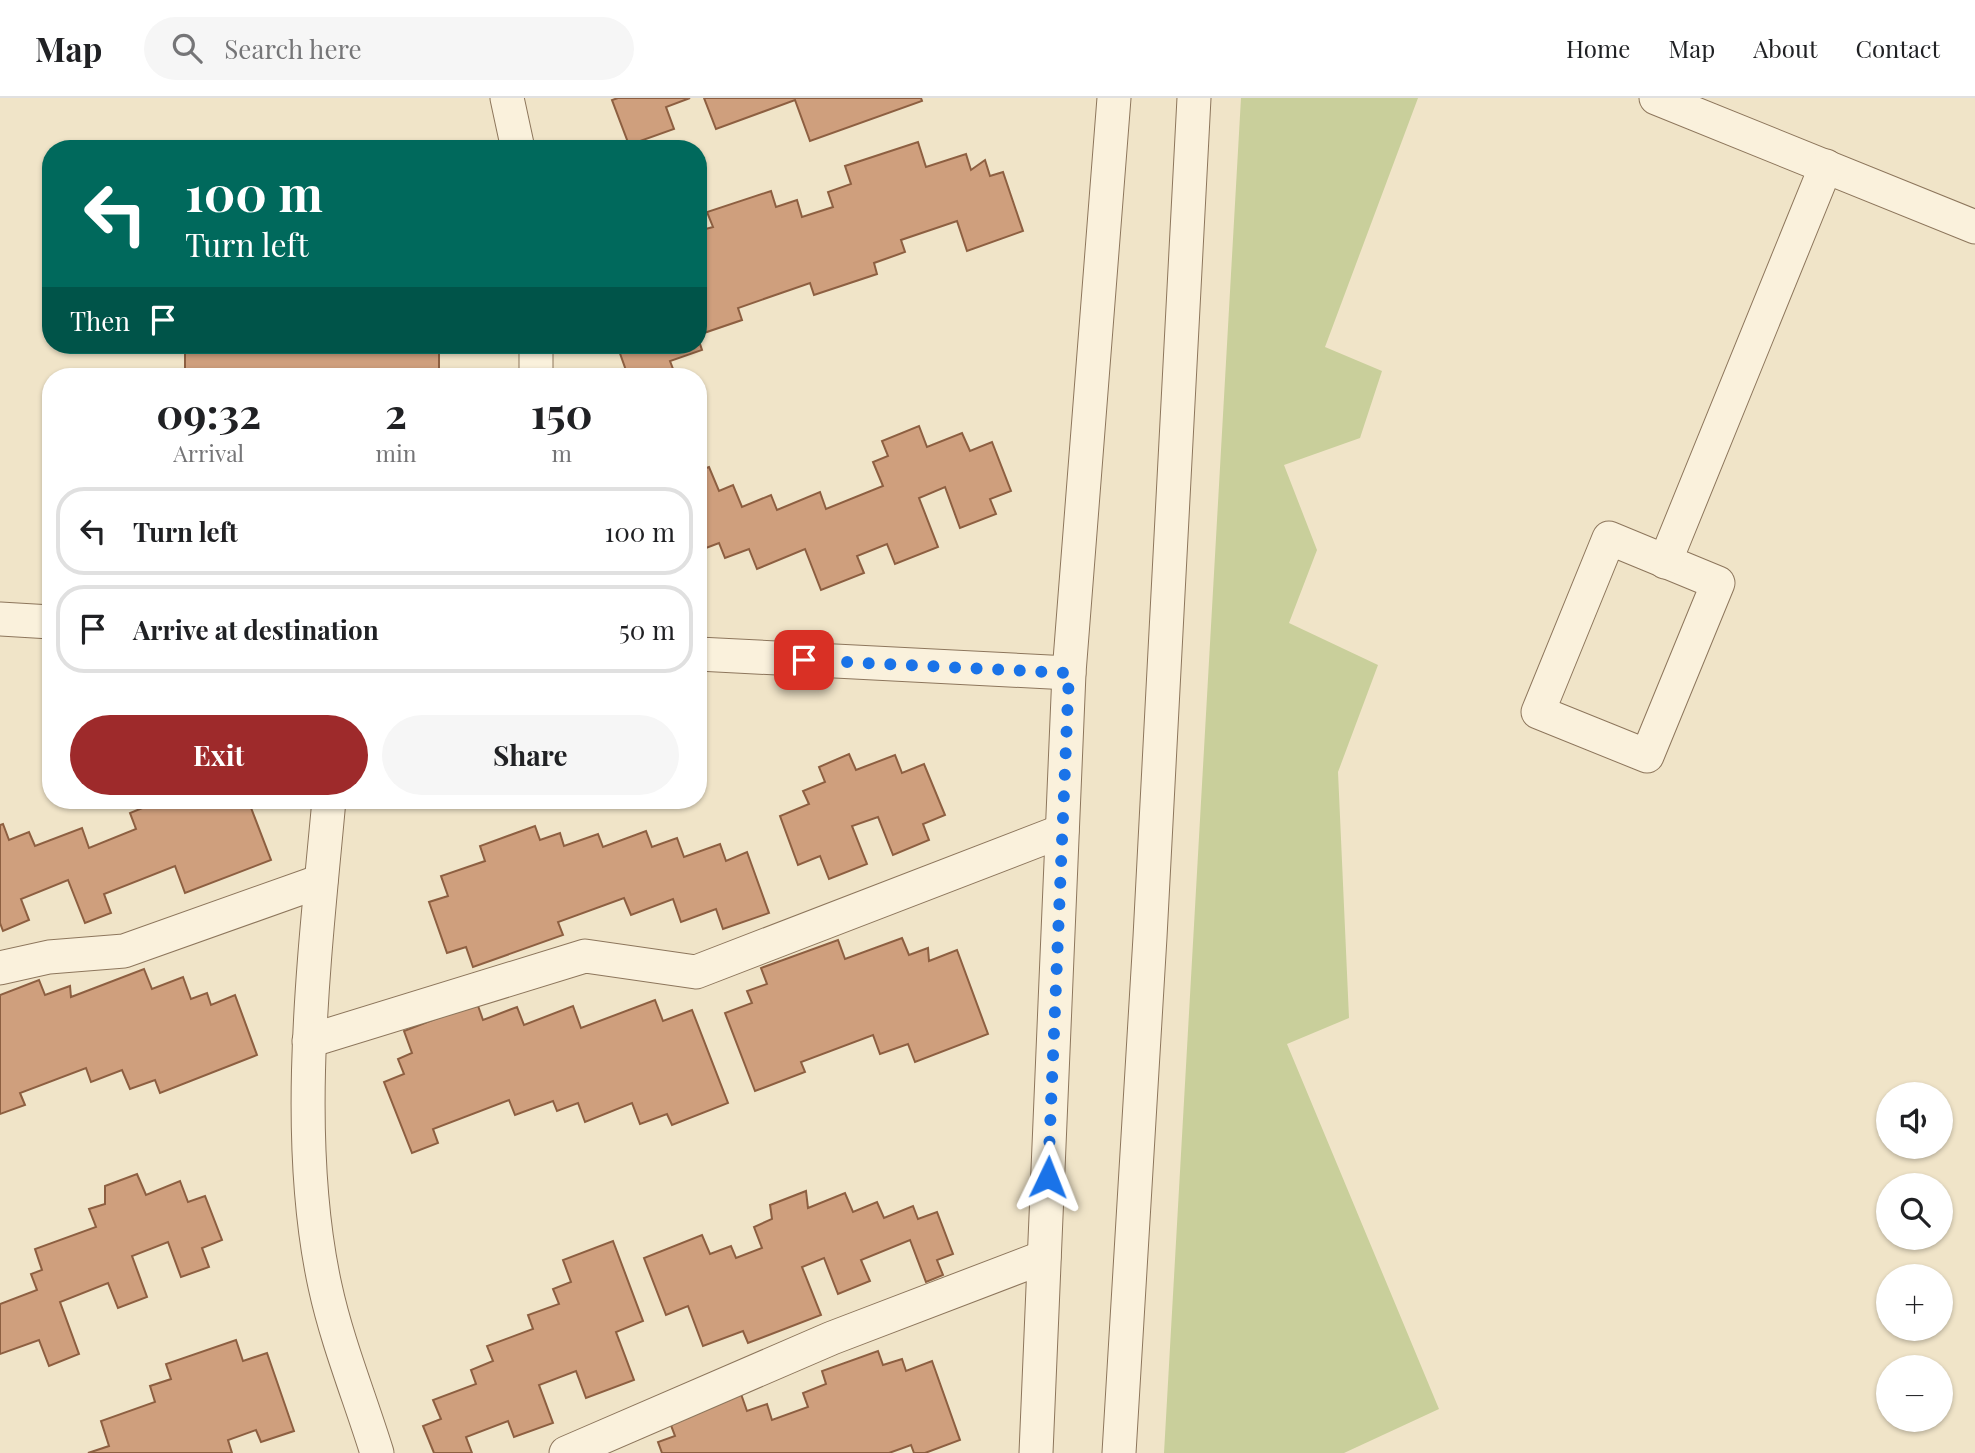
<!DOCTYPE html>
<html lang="en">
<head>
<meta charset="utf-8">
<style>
	:root { --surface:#fff; --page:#f6f6f6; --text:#202124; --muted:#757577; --line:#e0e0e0; --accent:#9e2a2b }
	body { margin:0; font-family:"Playfair Display",serif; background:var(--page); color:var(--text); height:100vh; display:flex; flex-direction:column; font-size:26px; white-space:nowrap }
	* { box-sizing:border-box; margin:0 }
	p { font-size:23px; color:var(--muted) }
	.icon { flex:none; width:38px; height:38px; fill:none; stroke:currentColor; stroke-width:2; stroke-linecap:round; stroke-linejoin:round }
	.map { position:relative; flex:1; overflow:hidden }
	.details { position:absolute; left:42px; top:270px; width:665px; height:441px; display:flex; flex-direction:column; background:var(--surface); border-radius:28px; box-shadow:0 2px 5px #0004 }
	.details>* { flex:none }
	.hud { position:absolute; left:42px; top:42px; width:665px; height:214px; border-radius:28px; box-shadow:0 2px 5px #0004; background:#00695c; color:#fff; overflow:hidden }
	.fabs { position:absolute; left:1876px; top:984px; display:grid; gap:14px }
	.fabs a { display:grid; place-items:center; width:77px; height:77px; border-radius:50%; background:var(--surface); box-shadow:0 2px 5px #0004; font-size:35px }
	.pin { position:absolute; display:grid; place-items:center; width:60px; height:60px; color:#fff; margin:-30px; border-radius:14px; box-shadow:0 4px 10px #0006 }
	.me { position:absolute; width:77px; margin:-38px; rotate:2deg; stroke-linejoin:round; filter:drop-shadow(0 0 5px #0008) }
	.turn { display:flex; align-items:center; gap:24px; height:147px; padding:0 28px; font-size:32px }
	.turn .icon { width:91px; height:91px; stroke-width:2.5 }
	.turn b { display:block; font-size:49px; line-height:60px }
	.then { display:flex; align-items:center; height:66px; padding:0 28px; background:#0003; gap:14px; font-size:26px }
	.eta { display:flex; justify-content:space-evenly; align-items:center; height:119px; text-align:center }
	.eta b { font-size:42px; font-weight:700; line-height:49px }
	.cta { display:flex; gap:14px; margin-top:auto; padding:14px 28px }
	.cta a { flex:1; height:80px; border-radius:42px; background:var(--accent); color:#fff; font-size:28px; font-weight:700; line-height:80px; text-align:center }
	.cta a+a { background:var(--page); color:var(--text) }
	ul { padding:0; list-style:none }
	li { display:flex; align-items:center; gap:21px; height:88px; margin:0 14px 10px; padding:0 14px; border:4px solid var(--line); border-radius:28px }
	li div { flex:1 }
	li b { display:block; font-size:26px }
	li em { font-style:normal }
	header { display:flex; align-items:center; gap:42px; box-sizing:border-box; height:98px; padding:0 35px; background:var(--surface); border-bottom:2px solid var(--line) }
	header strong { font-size:33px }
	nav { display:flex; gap:38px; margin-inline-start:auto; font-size:24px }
	.search { width:490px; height:63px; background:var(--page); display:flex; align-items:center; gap:18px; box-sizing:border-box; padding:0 24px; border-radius:38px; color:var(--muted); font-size:26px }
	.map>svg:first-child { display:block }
	.green { fill:#c9cf9b }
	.building { fill:#cf9f7d; stroke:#8d5f41; stroke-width:2 }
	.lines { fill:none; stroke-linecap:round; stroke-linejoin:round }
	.minor-casing { stroke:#8d765c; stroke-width:35 }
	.minor { stroke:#faf1dc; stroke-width:33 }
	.route { stroke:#1a73e8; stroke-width:12; stroke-dasharray:0 21.6 }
</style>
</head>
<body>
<header>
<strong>Map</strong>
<div class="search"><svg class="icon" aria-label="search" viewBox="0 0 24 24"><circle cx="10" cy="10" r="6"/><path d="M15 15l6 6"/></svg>Search here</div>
<nav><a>Home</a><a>Map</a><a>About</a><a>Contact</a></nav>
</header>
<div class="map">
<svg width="1975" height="1355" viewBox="0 0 1975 1355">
	<rect width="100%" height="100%" fill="#f0e4c8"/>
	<polygon class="green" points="1241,0 1418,0 1325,249 1382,273 1360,340 1284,367 1317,452 1289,525 1378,567 1338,674 1349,920 1287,946 1439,1311 1344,1355 1164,1355"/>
	<g class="building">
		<polygon points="618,0 690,0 666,9 674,31 629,47 612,2"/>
		<polygon points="704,0 921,0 922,3 810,43 795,2 716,31"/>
		<polygon points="918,44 926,69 966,56 971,72 985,62 990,78 1003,74 1023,133 967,153 957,123 901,142 905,154 874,165 877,176 814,197 810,185 738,210 742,222 698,237 698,133 713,129 707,114 771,93 776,109 797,102 802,119 833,109 828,94 851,86 845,68"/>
		<polygon points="698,240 702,252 670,263 675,276 668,278 628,278 617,247 698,247"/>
		<rect x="185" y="247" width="254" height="31"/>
		<polygon points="919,328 927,349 962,335 970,353 992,344 1011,393 990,401 996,416 960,430 945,389 919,400 938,449 895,466 887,446 857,458 864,475 821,492 805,451 757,471 749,451 725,460 719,445 698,453 698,373 709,369 719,393 733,387 742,409 771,397 777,412 820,394 826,411 883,388 873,364 888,358 882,343"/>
		<polygon points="849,656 856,672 895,657 902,675 924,666 945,717 923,726 929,742 893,757 878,719 852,728 867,766 829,781 820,758 798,767 780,718 809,706 803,693 825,684 819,669"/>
		<polygon points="142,702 248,702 271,762 185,795 175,768 104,796 111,815 85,825 68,782 21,801 29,822 3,833 0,825 0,727 3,726 9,742 29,734 35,748 82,730 89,750 136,731 130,715 145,709"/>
		<polygon points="535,728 540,742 560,735 564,748 598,736 603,749 646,733 652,749 677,740 684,759 720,746 726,763 747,754 769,815 723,831 716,811 681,824 673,801 631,817 624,800 558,824 563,837 473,869 466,849 447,855 429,804 448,798 441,778 485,763 480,748"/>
		<polygon points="902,840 909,857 928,850 929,863 957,852 988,936 915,964 908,946 880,956 873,937 801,964 805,974 755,993 725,915 752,905 747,893 767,886 761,870 838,842 845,861"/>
		<polygon points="144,871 152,891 183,879 191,901 207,895 211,907 235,897 257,957 160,995 155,982 130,991 122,972 91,984 86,970 20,995 25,1007 0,1016 0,897 39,882 45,897 70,888 71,899"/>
		<polygon points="655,902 663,923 692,912 728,1005 672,1027 667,1016 640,1026 632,1005 585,1024 578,1005 557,1013 553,1003 515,1017 509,1002 433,1031 438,1045 412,1055 384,984 404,976 398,961 412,955 404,933 477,905 483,922 517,909 524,927 573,908 581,930"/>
		<polygon points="137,1076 146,1097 180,1083 188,1104 205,1098 222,1142 202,1150 209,1169 181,1179 168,1144 132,1158 147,1199 118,1210 108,1185 60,1204 79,1256 49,1268 39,1242 0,1256 0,1206 37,1192 31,1176 42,1172 35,1151 96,1129 89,1111 105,1106 105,1088"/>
		<polygon points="806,1093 808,1110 845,1095 853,1114 877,1104 884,1120 913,1108 918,1121 937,1114 953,1156 937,1162 943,1177 926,1184 910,1142 861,1162 870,1183 838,1196 824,1160 802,1169 821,1217 748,1245 743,1233 703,1248 688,1208 666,1217 644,1160 702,1137 710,1156 731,1148 736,1160 762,1150 754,1129 772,1121 770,1107"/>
		<polygon points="613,1143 643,1223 616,1234 634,1282 586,1300 576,1273 539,1287 553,1325 514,1339 508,1323 466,1339 472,1355 434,1355 423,1328 441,1321 433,1302 476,1286 471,1272 493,1263 487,1248 533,1231 528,1217 559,1206 553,1191 571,1184 563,1162"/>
		<polygon points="236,1242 243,1263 267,1255 294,1333 261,1344 256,1332 228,1342 232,1355 88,1355 109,1348 101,1323 155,1304 150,1288 171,1281 166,1266"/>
		<polygon points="878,1253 883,1267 902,1261 906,1273 932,1263 960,1342 925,1355 914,1355 911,1347 889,1355 662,1355 658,1344 675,1338 669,1322 741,1296 747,1313 767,1306 772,1322 808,1309 803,1295 826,1286 822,1273"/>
	</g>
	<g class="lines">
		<defs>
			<g id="minor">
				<polyline points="507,0 518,51"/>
				<polyline points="1656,0 1975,129"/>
				<polyline points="536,247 536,278"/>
				<polygon points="1609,440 1718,485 1647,658 1538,614"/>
				<polyline points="1665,464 1826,68"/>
				<polyline points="0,521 51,524"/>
				<polyline points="698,556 1069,575"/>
				<path d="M 329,702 C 315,855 292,1037 325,1188 C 337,1244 360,1300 377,1355"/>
				<polyline points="0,870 49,859 124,853 321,783"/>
				<polyline points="309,943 585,858 696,874 1062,733"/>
				<polyline points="566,1355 832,1240 1044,1159"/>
				<polyline points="1036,1355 1069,575 1114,0"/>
				<polyline points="1119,1355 1150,839 1194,0"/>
			</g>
		</defs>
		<use href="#minor" class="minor-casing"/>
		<use href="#minor" class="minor"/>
	</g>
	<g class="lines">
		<polyline class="route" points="804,562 1069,575 1048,1079"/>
	</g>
</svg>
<div class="fabs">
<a><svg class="icon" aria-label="sound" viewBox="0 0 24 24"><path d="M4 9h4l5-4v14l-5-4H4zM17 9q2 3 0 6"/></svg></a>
<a><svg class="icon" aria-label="search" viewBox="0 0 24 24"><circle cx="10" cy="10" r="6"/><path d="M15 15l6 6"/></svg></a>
<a>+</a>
<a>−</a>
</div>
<div class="pin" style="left:804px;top:562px;background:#d93025"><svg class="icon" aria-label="arrive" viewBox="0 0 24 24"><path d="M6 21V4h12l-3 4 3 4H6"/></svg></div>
<svg class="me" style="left:1048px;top:1079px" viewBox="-20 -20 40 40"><path d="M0-17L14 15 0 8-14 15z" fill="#1a73e8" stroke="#fff" stroke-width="4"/></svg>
<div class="hud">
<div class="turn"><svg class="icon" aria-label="left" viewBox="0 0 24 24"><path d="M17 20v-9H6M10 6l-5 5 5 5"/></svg><div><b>100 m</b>Turn left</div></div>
<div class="then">Then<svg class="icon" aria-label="arrive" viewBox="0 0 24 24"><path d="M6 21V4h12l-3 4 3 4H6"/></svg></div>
</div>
<section class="details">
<div class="eta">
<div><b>09:32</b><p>Arrival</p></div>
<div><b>2</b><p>min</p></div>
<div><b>150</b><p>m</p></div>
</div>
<ul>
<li><svg class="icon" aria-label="left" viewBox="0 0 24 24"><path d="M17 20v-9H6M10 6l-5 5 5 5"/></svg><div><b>Turn left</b></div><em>100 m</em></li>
<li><svg class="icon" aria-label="arrive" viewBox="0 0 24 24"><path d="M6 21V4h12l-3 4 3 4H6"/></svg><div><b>Arrive at destination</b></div><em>50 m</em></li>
</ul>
<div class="cta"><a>Exit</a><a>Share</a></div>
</section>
</div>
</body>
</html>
